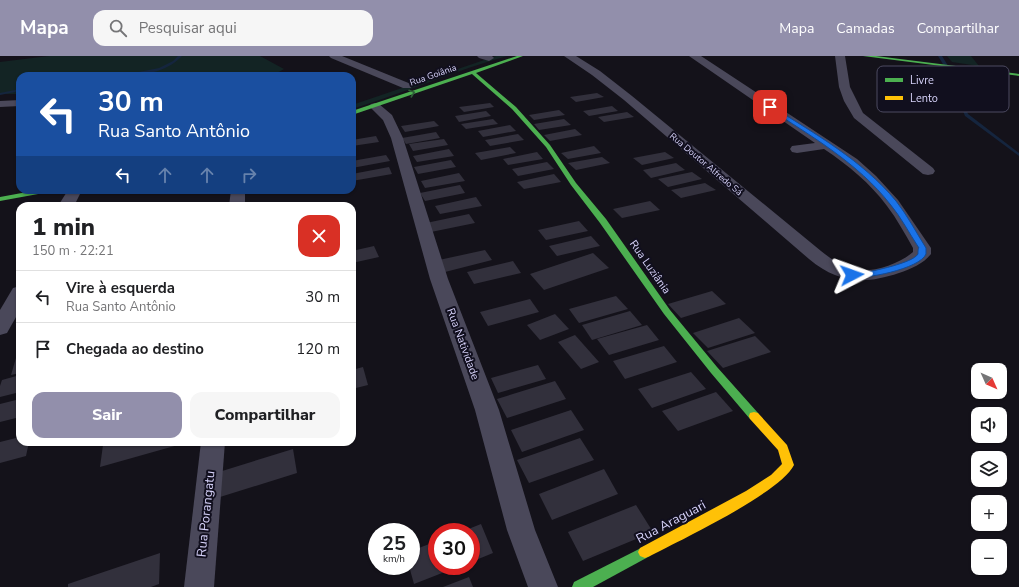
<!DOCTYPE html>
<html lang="pt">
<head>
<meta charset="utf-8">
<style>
	:root { --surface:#fff; --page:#f6f6f6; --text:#202124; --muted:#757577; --line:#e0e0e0; --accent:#928fab }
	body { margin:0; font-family:"Nunito Sans",sans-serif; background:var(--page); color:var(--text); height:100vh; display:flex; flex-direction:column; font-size:15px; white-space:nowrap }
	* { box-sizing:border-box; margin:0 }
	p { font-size:13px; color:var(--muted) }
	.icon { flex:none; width:22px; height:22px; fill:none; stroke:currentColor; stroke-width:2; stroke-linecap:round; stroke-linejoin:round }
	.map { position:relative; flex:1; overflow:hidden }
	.sheet { position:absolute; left:16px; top:146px; width:340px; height:244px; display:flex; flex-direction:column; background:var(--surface); border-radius:12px; box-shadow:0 1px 3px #0004 }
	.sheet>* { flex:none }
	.top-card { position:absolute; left:16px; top:16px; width:340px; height:122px; border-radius:12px; box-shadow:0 1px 3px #0004; background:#1a4fa0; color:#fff; overflow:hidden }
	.needle { width:26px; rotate:135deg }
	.tools { position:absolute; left:971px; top:307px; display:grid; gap:8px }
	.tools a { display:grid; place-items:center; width:36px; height:36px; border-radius:8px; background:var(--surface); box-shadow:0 1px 3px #0004; font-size:20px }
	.speed { position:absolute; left:368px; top:467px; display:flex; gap:8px; font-size:20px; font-weight:700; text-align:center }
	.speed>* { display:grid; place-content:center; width:52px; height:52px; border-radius:50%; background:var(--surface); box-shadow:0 1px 3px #0004; line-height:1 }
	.speed small { font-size:10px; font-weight:400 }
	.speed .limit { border:6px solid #d22; background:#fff; color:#111 }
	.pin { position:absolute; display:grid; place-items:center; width:34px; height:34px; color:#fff; margin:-17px; border-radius:8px; box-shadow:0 2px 6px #0006 }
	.me { position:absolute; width:44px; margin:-22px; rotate:86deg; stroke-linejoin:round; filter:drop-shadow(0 0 3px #0008) }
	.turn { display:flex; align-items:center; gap:14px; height:84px; padding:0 16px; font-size:18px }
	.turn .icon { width:52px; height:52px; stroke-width:2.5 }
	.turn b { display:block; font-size:28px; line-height:34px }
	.lanes { display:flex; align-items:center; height:38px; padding:0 16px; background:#0003; justify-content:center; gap:20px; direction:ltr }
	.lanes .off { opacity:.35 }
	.round { display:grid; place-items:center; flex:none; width:42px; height:42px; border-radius:12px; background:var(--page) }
	.summary { display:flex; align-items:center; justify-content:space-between; height:68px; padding:0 16px }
	h1 { font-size:24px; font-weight:800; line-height:30px }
	.cta { display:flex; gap:8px; margin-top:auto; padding:8px 16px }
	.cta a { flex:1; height:46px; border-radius:12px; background:var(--accent); color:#fff; font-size:16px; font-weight:800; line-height:46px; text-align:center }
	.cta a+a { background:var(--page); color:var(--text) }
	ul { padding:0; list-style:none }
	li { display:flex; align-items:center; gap:12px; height:52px; padding:0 16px; border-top:1px solid var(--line) }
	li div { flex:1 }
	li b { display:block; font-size:15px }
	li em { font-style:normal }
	header { display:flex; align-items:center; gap:24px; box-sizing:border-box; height:56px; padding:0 20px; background:var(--accent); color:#fff }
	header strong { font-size:19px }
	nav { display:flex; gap:22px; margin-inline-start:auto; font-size:14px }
	.search { width:280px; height:36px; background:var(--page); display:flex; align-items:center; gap:10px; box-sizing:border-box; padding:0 14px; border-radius:12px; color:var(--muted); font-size:15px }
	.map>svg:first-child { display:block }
	.green { fill:#132424 }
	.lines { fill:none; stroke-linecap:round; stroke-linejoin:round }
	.stream { fill:#15253e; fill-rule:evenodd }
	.building { fill:#32303c }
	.street { fill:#4a485a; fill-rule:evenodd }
	.fast { fill:#4caf50; fill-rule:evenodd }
	.slow { fill:#ffc107; fill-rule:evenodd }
	.oneway { stroke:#2e5f37 }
	.route { fill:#1a73e8; stroke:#114b97 }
	.labels { text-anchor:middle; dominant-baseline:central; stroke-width:4; stroke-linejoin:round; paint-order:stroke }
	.far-street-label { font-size:9px; fill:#d6d2f9; stroke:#110f1e }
	.street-label { font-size:11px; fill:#d6d2f9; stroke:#110f1e }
	.near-street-label { font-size:13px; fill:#d6d2f9; stroke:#110f1e }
	.key { fill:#110f1e; stroke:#4c4a60; stroke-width:1 }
	.key-label { font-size:11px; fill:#d6d2f9 }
</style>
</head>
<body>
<header>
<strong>Mapa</strong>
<div class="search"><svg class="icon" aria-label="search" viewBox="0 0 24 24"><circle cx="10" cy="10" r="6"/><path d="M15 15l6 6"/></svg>Pesquisar aqui</div>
<nav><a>Mapa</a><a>Camadas</a><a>Compartilhar</a></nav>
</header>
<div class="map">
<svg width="1019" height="531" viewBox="0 0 1019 531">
	<rect width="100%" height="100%" fill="#14121a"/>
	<g class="green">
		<polygon points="49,0 260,0 284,13 272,20 20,20 20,38 0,38 0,6"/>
		<path d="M 496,0 L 507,0 C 454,15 404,37 352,53 L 352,49 Z"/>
		<polygon points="947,0 971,0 979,10 952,6"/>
	</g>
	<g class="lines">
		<g class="stream">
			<path d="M 178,0 L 182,0 C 166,17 141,20 118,20 L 159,12 L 173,5 Z"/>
			<polygon points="938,0 942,0 950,13 968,58 1019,97 1019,100 965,60 946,13"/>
			<polygon points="20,33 20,35 0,39 0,37"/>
		</g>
	</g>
	<g class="building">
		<polygon points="597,37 604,41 576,46 570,41"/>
		<polygon points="490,47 494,51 464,56 459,51"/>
		<polygon points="612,50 618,55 589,60 583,55"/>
		<polygon points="559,54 565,59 534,64 529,59"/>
		<polygon points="486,55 491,60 459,66 455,60"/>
		<polygon points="627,56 634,61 604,66 598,61"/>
		<polygon points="493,63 498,68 466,73 461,68"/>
		<polygon points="564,63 571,69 539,74 534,68"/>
		<polygon points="434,65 439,70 405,76 401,70"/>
		<polygon points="510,69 516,75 483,81 478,75"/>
		<polygon points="575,73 582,79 550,85 544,79"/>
		<polygon points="436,76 440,82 406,88 402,82"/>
		<polygon points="518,78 524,84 490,90 485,84"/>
		<polygon points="376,80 379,86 352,90 352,84"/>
		<polygon points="444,83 448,89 413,95 409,88"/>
		<polygon points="594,90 601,97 568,103 561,97"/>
		<polygon points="510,91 516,97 481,104 475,97"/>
		<polygon points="449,93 454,100 417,106 413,100"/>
		<polygon points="537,96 543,103 508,109 503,103"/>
		<polygon points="665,96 674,102 642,109 633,102"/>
		<polygon points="386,99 390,105 352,112 352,105"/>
		<polygon points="602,101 610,107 576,114 568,107"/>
		<polygon points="451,104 456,111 418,118 414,111"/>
		<polygon points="547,106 554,113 518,120 512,113"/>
		<polygon points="676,107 685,114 651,122 643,114"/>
		<polygon points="389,111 392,118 352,125 352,118"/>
		<polygon points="692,116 702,123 668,131 658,123"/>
		<polygon points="459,117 465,125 425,132 421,125"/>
		<polygon points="554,118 561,126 524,133 517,126"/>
		<polygon points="705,127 716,134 681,142 671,134"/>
		<polygon points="460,129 465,137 425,145 420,137"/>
		<polygon points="476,141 482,150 440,158 435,150"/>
		<polygon points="650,145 660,154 622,162 613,153"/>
		<polygon points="469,158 475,167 431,176 426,167"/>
		<polygon points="579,165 588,175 546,184 538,174"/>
		<polygon points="591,180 600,190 557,200 549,190"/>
		<polygon points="374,190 379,201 352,207 352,195"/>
		<polygon points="485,194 492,204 445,216 439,204"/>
		<polygon points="593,197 609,212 544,234 530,218"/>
		<polygon points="513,205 521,217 474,228 467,216"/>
		<polygon points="712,235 726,248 681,262 668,248"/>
		<polygon points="616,240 628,253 579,267 569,253"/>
		<polygon points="530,243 539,256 488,270 480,256"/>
		<polygon points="630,255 642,269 592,284 582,269"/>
		<polygon points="555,258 569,273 540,284 527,269"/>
		<polygon points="739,262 755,277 708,292 693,277"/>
		<polygon points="647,269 659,284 609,299 597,283"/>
		<polygon points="575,279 599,306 581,313 558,286"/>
		<polygon points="755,280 771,296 723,312 707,295"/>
		<polygon points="664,290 677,306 625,323 613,305"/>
		<polygon points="16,302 20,302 20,317 11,319"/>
		<polygon points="538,309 546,323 498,337 491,322"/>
		<polygon points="363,311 368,329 352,333 352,314"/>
		<polygon points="691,316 706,333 652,352 638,333"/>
		<polygon points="20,319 20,336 0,341 0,330 2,324"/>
		<polygon points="555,325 566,343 507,362 497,343"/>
		<polygon points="716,336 733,355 678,375 662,355"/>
		<polygon points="20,343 20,361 0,366 0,348"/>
		<polygon points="571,354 584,374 522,396 511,374"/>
		<polygon points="20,381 20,386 29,386 26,400 0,407 0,386"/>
		<polygon points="580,382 594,404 529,427 517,404"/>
		<polygon points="114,386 178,386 178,389 100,411 103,389"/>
		<polygon points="293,393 297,417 220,441 219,416"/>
		<polygon points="604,413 618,438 552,464 539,438"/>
		<polygon points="636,449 653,476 583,505 568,476"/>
		<polygon points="481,468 493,497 471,506 471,476 461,476"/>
		<polygon points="437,485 437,510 460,510 414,528 409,510 411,510 411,495"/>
		<polygon points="160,497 159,528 151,531 68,531 68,528"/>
		<polygon points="469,521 473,531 443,531"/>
	</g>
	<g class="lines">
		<g class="street">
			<polygon points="329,0 342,0 411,28 412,30 411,32 403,32 331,2"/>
			<polygon points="477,0 492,0 494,2 489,5 479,2"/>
			<path d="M 564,0 L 576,0 L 600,15 L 632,40 L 821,195 C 830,202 840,210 851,213 C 870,218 898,209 913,196 L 913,192 C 905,178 897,163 887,150 C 870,127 848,109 824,93 L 797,97 L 792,96 L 790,93 L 792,90 L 815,87 L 689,0 L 701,0 L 857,103 L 876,120 L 898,144 L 931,192 L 931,198 C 923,208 911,213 899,217 C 863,229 838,227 809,203 L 624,44 L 592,19 Z"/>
			<polygon points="835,0 845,0 850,31 863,57 933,112 935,115 933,118 928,119 923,118 854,62 844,45 839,31"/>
			<polygon points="20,44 20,50 0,51 0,45"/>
			<polygon points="375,47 379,48 392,59 403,82 448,223 499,354 535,474 558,531 528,531 507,474 475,354 430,223 391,82 383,64 369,50 371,48"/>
			<polygon points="68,134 82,134 74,150 58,150"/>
			<polygon points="231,134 245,134 245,150 229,150"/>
			<polygon points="20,230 20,254 7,277 0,279 0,254 13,232"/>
			<polygon points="201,386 225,386 214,531 184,531"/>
		</g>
		<g class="fast">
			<polygon points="517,0 523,0 476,17 516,51 550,89 576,127 606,163 670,254 717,311 758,357 759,360 758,363 754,364 750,363 711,317 664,258 600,167 571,129 546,91 512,53 472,18 352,59 352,55"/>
			<polygon points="863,0 876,0 1019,18 1019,20"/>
			<polygon points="38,134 52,134 49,136 0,145 0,141"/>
			<polygon points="645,490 650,492 652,496 650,500 593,531 572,531 574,526"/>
		</g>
		<path class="slow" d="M 754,356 L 758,357 L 787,389 L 794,409 C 780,437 681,484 650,500 L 645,502 L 640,500 L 638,496 L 640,492 L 746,435 L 771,419 L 782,408 L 778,394 L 750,363 L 749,360 L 750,357 Z"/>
	</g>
	<defs><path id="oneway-chevron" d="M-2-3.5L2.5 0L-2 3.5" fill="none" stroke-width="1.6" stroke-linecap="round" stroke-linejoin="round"/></defs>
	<use class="oneway" href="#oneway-chevron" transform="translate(412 37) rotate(-19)"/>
	<path class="route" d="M 768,50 L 771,50 C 815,78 862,104 896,145 C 907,159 916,176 926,192 C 926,194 926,196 926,198 C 920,213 863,224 849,221 L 848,219 C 852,215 857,218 862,217 C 873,215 913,207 918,198 C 918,197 918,192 919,192 C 909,177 901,161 890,148 C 858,107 811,80 768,52 Z"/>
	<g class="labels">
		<g class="far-street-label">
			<text transform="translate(433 19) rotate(-19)">Rua Goiânia</text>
			<text transform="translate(706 108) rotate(40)">Rua Doutor Alfredo Sá</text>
		</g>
		<g class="street-label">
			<text transform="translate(650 211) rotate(55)">Rua Luziânia</text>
			<text transform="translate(463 288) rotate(70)">Rua Natividade</text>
		</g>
		<g class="near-street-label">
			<text transform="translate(206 458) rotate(-84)">Rua Porangatu</text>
			<text transform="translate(671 466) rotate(-28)">Rua Araguari</text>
		</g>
	</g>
	<rect x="877" y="10" width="132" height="46" rx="6" class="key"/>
	<rect x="885" y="22" width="18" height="4" fill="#4caf50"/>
	<rect x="885" y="40" width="18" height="4" fill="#ffc107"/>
	<g class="key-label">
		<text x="910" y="28">Livre</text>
		<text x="910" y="46">Lento</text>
	</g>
</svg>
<div class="tools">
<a><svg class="needle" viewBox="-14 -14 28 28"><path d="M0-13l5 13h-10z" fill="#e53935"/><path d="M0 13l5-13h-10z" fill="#757577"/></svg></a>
<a><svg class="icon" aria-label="sound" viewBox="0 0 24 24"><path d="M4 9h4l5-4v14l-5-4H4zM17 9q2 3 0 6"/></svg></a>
<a><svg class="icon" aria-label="layers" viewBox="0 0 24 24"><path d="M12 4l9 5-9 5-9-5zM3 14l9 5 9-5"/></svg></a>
<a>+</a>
<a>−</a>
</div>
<div class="speed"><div>25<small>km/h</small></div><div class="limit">30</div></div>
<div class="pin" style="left:770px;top:51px;background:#d93025"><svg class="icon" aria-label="arrive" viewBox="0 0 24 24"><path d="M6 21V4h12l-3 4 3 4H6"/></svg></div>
<svg class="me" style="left:852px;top:219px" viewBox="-20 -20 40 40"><path d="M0-17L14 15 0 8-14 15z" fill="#1a73e8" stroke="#fff" stroke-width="4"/></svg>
<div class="top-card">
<div class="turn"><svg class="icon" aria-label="left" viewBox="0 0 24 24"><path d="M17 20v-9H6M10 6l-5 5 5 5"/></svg><div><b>30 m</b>Rua Santo Antônio</div></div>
<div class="lanes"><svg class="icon" aria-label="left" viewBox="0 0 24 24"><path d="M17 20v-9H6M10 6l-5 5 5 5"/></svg><svg class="icon off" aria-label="ahead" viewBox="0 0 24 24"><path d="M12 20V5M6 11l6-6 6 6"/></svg><svg class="icon off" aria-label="ahead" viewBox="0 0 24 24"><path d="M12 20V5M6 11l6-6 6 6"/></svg><svg class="icon off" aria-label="right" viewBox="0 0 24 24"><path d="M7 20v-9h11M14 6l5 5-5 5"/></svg></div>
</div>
<section class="sheet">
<div class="summary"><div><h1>1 min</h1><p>150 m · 22:21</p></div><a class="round" style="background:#d93025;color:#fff"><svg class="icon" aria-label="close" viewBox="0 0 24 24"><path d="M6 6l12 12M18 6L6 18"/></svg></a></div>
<ul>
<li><svg class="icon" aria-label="left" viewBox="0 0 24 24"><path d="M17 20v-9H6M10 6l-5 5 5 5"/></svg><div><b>Vire à esquerda</b><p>Rua Santo Antônio</p></div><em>30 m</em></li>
<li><svg class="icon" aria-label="arrive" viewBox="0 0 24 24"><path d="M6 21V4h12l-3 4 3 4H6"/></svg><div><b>Chegada ao destino</b></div><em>120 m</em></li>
</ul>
<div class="cta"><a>Sair</a><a>Compartilhar</a></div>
</section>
</div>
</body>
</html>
